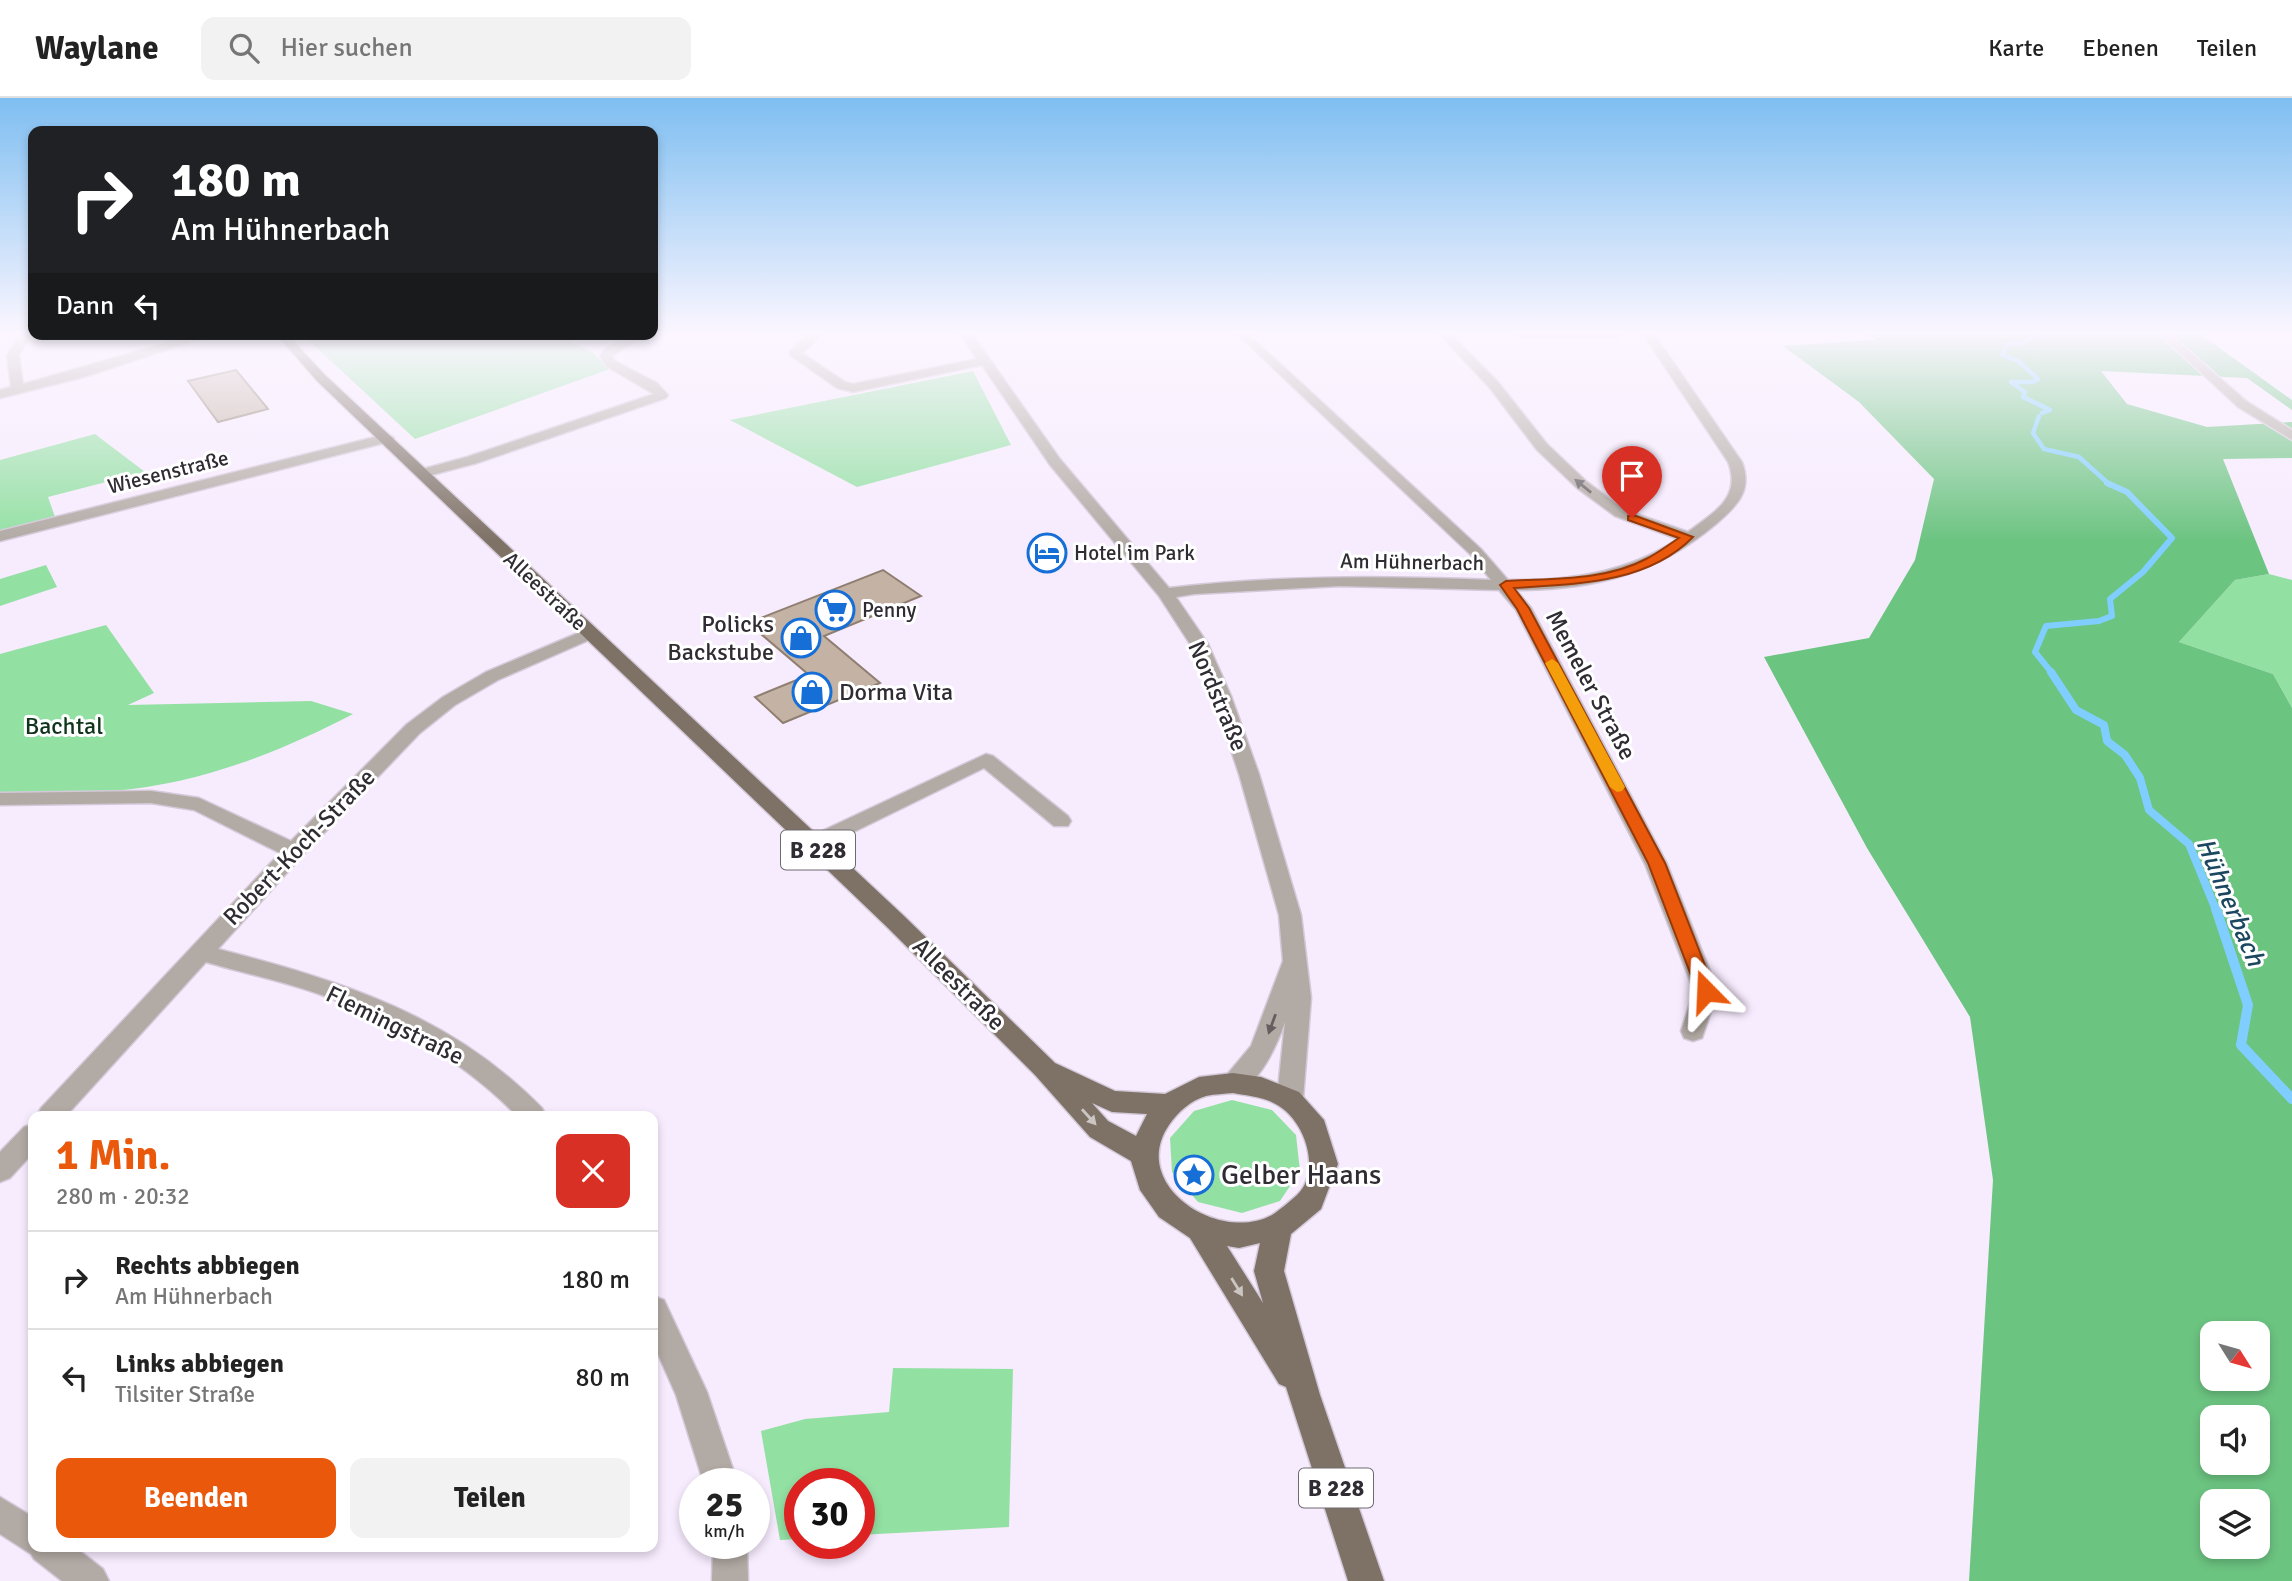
<!DOCTYPE html>
<html lang="de">
<head>
<meta charset="utf-8">
<style>
	:root { --surface:#fff; --page:#f2f2f2; --text:#222; --muted:#767676; --line:#e0e0e0; --accent:#ea580c }
	body { margin:0; font-family:Signika,sans-serif; background:var(--page); color:var(--text); height:100vh; display:flex; flex-direction:column; font-size:26px; white-space:nowrap }
	* { box-sizing:border-box; margin:0 }
	p { font-size:23px; color:var(--muted) }
	.icon { flex:none; width:38px; height:38px; fill:none; stroke:currentColor; stroke-width:2; stroke-linecap:round; stroke-linejoin:round }
	.map { position:relative; flex:1; overflow:hidden }
	.panel { position:absolute; left:28px; top:1013px; width:630px; height:441px; display:flex; flex-direction:column; background:var(--surface); border-radius:14px; box-shadow:0 4px 10px #0003 }
	.panel>* { flex:none }
	.top-card { position:absolute; left:28px; top:28px; width:630px; height:214px; border-radius:14px; box-shadow:0 4px 10px #0003; background:#202124; color:#fff; overflow:hidden }
	.needle { width:46px; rotate:127deg }
	.buttons { position:absolute; left:2200px; top:1223px; display:grid; gap:14px }
	.buttons a { display:grid; place-items:center; width:70px; height:70px; border-radius:14px; background:var(--surface); box-shadow:0 4px 10px #0003; font-size:35px }
	.speed { position:absolute; left:679px; top:1370px; display:flex; gap:14px; font-size:35px; font-weight:700; text-align:center }
	.speed>* { display:grid; place-content:center; width:91px; height:91px; border-radius:50%; background:var(--surface); box-shadow:0 4px 10px #0003; line-height:1 }
	.speed small { font-size:18px; font-weight:400 }
	.speed .limit { border:10px solid #d22; background:#fff; color:#111 }
	.pin { position:absolute; display:grid; place-items:center; width:60px; height:60px; color:#fff; margin:-72px -30px; border-radius:50% 50% 50% 0; rotate:-45deg; box-shadow:0 0 7px #0007 }
	.pin .icon { rotate:45deg }
	.me { position:absolute; width:77px; margin:-38px; rotate:339deg; stroke-linejoin:round; filter:drop-shadow(0 0 5px #0008) }
	.turn { display:flex; align-items:center; gap:24px; height:147px; padding:0 28px; font-size:32px }
	.turn .icon { width:91px; height:91px; stroke-width:2.5 }
	.turn b { display:block; font-size:49px; line-height:60px }
	.then { display:flex; align-items:center; height:66px; padding:0 28px; background:#0003; gap:14px; font-size:26px }
	.round { display:grid; place-items:center; flex:none; width:74px; height:74px; border-radius:14px; background:var(--page) }
	.summary { display:flex; align-items:center; justify-content:space-between; height:119px; padding:0 28px }
	h1 { font-size:42px; font-weight:700; line-height:52px; color:var(--accent) }
	.cta { display:flex; gap:14px; margin-top:auto; padding:14px 28px }
	.cta a { flex:1; height:80px; border-radius:14px; background:var(--accent); color:#fff; font-size:28px; font-weight:700; line-height:80px; text-align:center }
	.cta a+a { background:var(--page); color:var(--text) }
	ul { padding:0; list-style:none }
	li { display:flex; align-items:center; gap:21px; height:98px; padding:0 28px; border-top:2px solid var(--line) }
	li div { flex:1 }
	li b { display:block; font-size:26px }
	li em { font-style:normal }
	header { display:flex; align-items:center; gap:42px; box-sizing:border-box; height:98px; padding:0 35px; background:var(--surface); border-bottom:2px solid var(--line) }
	header strong { font-size:33px }
	nav { display:flex; gap:38px; margin-inline-start:auto; font-size:24px }
	.search { width:490px; height:63px; background:var(--page); display:flex; align-items:center; gap:18px; box-sizing:border-box; padding:0 24px; border-radius:14px; color:var(--muted); font-size:26px }
	.map>svg:first-child { display:block }
	.green { fill:#93e0a3 }
	.forest { fill:#6cc481; fill-rule:evenodd }
	.lines { fill:none; stroke-linecap:round; stroke-linejoin:round }
	.stream-far3 { stroke:#7fceff; stroke-width:4.5 }
	.stream-far2 { stroke:#7fceff; stroke-width:6 }
	.stream-far1 { stroke:#7fceff; stroke-width:8 }
	.stream { stroke:#7fceff; stroke-width:10 }
	.building { fill:#c4b2a4; stroke:#8f7f71; stroke-width:2 }
	.minor-casing { stroke:#d3c9d9; stroke-width:3 }
	.major-casing { stroke:#d3c9d9; stroke-width:3 }
	.minor { fill:#b2aaa4; fill-rule:evenodd }
	.major { fill:#7e7166; fill-rule:evenodd }
	.oneway { fill:#645e60 }
	.oneway2 { fill:#cbc6c2 }
	.route { fill:#ea580c; stroke:#983908; stroke-width:2 }
	.slow { fill:#f59e0b }
	.labels { text-anchor:middle; dominant-baseline:central; stroke-width:6; stroke-linejoin:round; paint-order:stroke }
	.far-street-label { font-size:21px; fill:#302c33; stroke:#fff }
	.far-poi-label { font-size:21px; fill:#302c33; stroke:#fff; text-anchor:start }
	.shield { fill:#fff; stroke:#6e6b70; stroke-width:2 }
	.shield-label { font-size:23px; font-weight:bold; fill:#302c33 }
	.poi-label { font-size:24px; fill:#302c33; stroke:#fff; text-anchor:end }
	.street-label { font-size:24px; fill:#302c33; stroke:#fff }
	.park-label { font-size:24px; fill:#0f351a; stroke:#fff }
	.water-label { font-size:26px; font-style:italic; fill:#1c4760; stroke:#fff }
	.near-poi-label { font-size:28px; fill:#302c33; stroke:#fff; text-anchor:start }
</style>
</head>
<body>
<header>
<strong>Waylane</strong>
<div class="search"><svg class="icon" aria-label="search" viewBox="0 0 24 24"><circle cx="10" cy="10" r="6"/><path d="M15 15l6 6"/></svg>Hier suchen</div>
<nav><a>Karte</a><a>Ebenen</a><a>Teilen</a></nav>
</header>
<div class="map">
<svg width="2292" height="1483" viewBox="0 0 2292 1483">
	<rect width="100%" height="100%" fill="#f7ebfe"/>
	<g class="green">
		<polygon points="302,236 555,236 593,255 610,271 415,341"/>
		<polygon points="973,273 1011,347 857,389 730,322"/>
		<polygon points="95,336 145,374 48,399 55,419 0,433 0,362"/>
		<polygon points="46,467 57,489 0,508 0,481"/>
		<polygon points="2269,476 2292,482 2292,610 2273,576 2179,544 2235,482"/>
		<path d="M 106,527 L 154,595 L 128,607 L 311,603 L 353,616 C 278,655 199,686 113,693 C 76,696 37,694 0,694 L 0,556 Z"/>
		<polygon points="1232,1002 1272,1012 1296,1037 1300,1073 1280,1103 1242,1115 1198,1104 1172,1074 1170,1040 1194,1013"/>
		<polygon points="893,1270 1013,1271 1009,1429 859,1437 859,1386 800,1386 800,1441 780,1442 761,1333 805,1321 889,1314"/>
	</g>
	<path class="forest" d="M 1867,236 L 2200,236 L 2292,302 L 2292,312 L 2247,280 L 2101,273 L 2127,306 L 2207,329 L 2292,324 L 2292,360 L 2223,361 L 2269,476 L 2235,482 L 2179,544 L 2273,576 L 2292,610 L 2292,1483 L 1969,1483 L 1993,1082 L 1970,919 L 1867,750 L 1764,559 L 1869,540 L 1915,462 L 1934,381 L 1859,304 L 1783,248 L 1876,242 ZM 2212,1236 L 2258,1236 L 2258,1281 L 2212,1281 ZM 2212,1320 L 2258,1320 L 2258,1365 L 2212,1365 ZM 2212,1404 L 2258,1404 L 2258,1449 L 2212,1449 Z"/>
	<g class="lines">
		<g class="stream-far3">
			<polyline points="2040,236 2022,245 2007,246 2002,257 2018,263 2038,281 2033,284 2011,284 2025,294 2023,299 2050,312 2042,315"/>
			<polyline points="2039,318 2033,335 2044,351 2079,359 2110,387"/>
		</g>
		<polyline class="stream-far2" points="2052,575 2035,554 2046,528 2099,523 2112,518 2110,501 2143,474 2172,440 2127,394 2107,385"/>
		<polyline class="stream-far1" points="2051,574 2076,612 2104,627 2107,643 2125,657 2140,680 2149,712 2189,746 2216,812"/>
		<polyline class="stream" points="2216,811 2248,907 2241,947 2292,1001"/>
	</g>
	<g class="building">
		<polygon points="236,272 268,311 218,324 188,283"/>
		<polygon points="883,472 921,498 824,538 880,585 783,625 755,599 809,577 748,525"/>
	</g>
	<g class="lines">
		<defs>
			<g id="minor">
				<polygon points="21,236 32,236 19,257 23,286 197,236 215,236 84,279 0,300 0,292 11,289 7,257"/>
				<polygon points="633,236 647,236 612,258 615,263 657,285 668,297 666,300 477,365 424,379 417,375 419,372 467,359 654,296 606,268 600,258 606,250"/>
				<path d="M 809,236 L 820,236 L 814,245 L 802,255 L 845,284 L 853,286 L 977,261 L 960,236 L 972,236 L 1060,361 L 1169,490 C 1277,477 1383,478 1491,482 L 1471,457 L 1237,236 L 1248,236 L 1481,451 L 1508,482 C 1569,483 1627,475 1678,441 L 1615,418 L 1577,390 L 1537,352 L 1490,290 L 1439,236 L 1451,236 L 1498,284 L 1547,346 L 1587,384 L 1625,412 L 1688,434 C 1714,414 1742,400 1728,364 L 1643,236 L 1654,236 L 1742,364 C 1753,393 1737,408 1716,426 C 1656,476 1593,492 1516,492 L 1531,510 L 1667,766 L 1718,893 L 1702,940 L 1693,943 L 1684,940 L 1681,933 L 1694,893 L 1645,766 L 1516,512 L 1499,492 L 1340,488 L 1194,496 L 1176,499 L 1208,546 L 1231,598 L 1259,676 L 1301,817 L 1311,900 L 1303,1001 L 1299,1008 L 1290,1012 L 1281,1008 L 1277,1001 L 1285,924 C 1277,947 1254,1002 1224,992 L 1220,985 L 1251,948 L 1283,863 L 1279,817 L 1239,676 L 1213,598 L 1190,546 L 1159,498 L 1050,367 L 982,267 L 853,294 L 837,290 L 790,257 L 790,253 Z"/>
				<polygon points="1513,236 1624,236 1618,239 1519,239"/>
				<polygon points="2159,236 2170,236 2246,303 2292,332 2292,342 2238,309"/>
				<polygon points="387,336 394,340 392,343 0,443 0,433"/>
				<path d="M 590,530 L 596,531 L 599,535 L 596,539 L 498,582 L 455,607 L 420,635 L 302,758 L 218,851 C 341,883 450,916 542,1010 L 546,1018 L 517,1018 C 464,963 391,921 319,896 C 282,883 243,875 206,864 L 66,1018 L 37,1018 L 41,1010 L 280,755 L 194,712 L 151,705 L 0,707 L 0,695 L 151,693 L 199,700 L 291,743 L 406,627 L 443,599 L 486,574 Z"/>
				<polygon points="986,656 993,658 1068,718 1071,723 1068,728 1054,728 984,670 819,751 805,751 801,746 805,741"/>
				<polygon points="33,1026 33,1055 10,1080 0,1084 0,1054 24,1029"/>
				<polygon points="653,1198 664,1202 707,1294 738,1386 704,1386 676,1297 653,1245"/>
				<polygon points="0,1399 33,1419 33,1449 75,1449 103,1471 109,1483 62,1483 34,1461 31,1456 0,1436"/>
				<polygon points="713,1446 747,1446 748,1483 712,1483"/>
			</g>
			<path id="major" d="M 276,236 L 287,236 L 325,277 L 903,817 L 1055,965 L 1115,993 L 1165,996 L 1199,979 L 1233,975 L 1261,979 L 1299,994 L 1324,1022 L 1338,1066 L 1321,1111 L 1291,1136 L 1284,1173 L 1320,1297 L 1384,1483 L 1348,1483 L 1286,1289 L 1279,1286 L 1190,1140 L 1159,1119 L 1140,1092 L 1131,1063 L 1090,1039 L 1035,977 L 887,829 L 317,283 ZM 1233,995 C 1249,998 1266,999 1279,1008 C 1305,1024 1322,1073 1297,1097 C 1290,1103 1280,1112 1272,1117 C 1219,1146 1128,1087 1169,1027 C 1177,1015 1191,1002 1206,998 C 1215,996 1224,996 1233,995 ZM 1092,1005 L 1112,1014 L 1147,1016 L 1136,1038 L 1108,1023 ZM 1260,1145 L 1254,1173 L 1263,1205 L 1227,1148 L 1239,1150 Z"/>
		</defs>
		<use href="#minor" class="minor-casing"/>
		<use href="#major" class="major-casing"/>
		<use href="#minor" class="minor"/>
		<use href="#major" class="major"/>
	</g>
	<defs><path id="oneway-solid" d="M-6-.8H1V-3.2L6.5 0L1 3.2V.8H-6Z" transform="scale(1.75)"/></defs>
	<g class="oneway">
		<use href="#oneway-solid" transform="translate(1583 388) rotate(-141)"/>
		<use href="#oneway-solid" transform="translate(1272 926) rotate(110)"/>
	</g>
	<g class="oneway2">
		<use href="#oneway-solid" transform="translate(1089 1019) rotate(48)"/>
		<use href="#oneway-solid" transform="translate(1237 1189) rotate(58)"/>
	</g>
	<linearGradient id="sky" x2="0" y2="1"><stop stop-color="#7ebef1"/><stop offset="0.53" stop-color="#fbf6ff"/><stop offset="1" stop-color="#fbf6ff" stop-opacity="0"/></linearGradient>
	<rect width="2292" height="443" fill="url(#sky)"/>
	<path class="route" d="M 1628,418 L 1636,418 L 1693,439 C 1647,486 1575,486 1514,490 L 1529,510 L 1665,765 L 1715,893 L 1712,898 L 1700,898 L 1697,893 L 1648,765 L 1517,511 L 1500,487 L 1506,483 C 1551,480 1605,483 1646,461 C 1658,455 1668,447 1679,440 L 1628,422 Z"/>
	<polygon class="slow" points="1552,561 1558,565 1625,689 1622,693 1617,694 1610,689 1545,565"/>
	<defs>
		<symbol id="hotel-ring" viewBox="-11 -11 22 22"><circle r="9.5" fill="#fff" stroke="#166ed7" stroke-width="1.5"/><path d="M-6-4.5h1.5V1H6V5H4.5V3h-9V5H-6ZM-4 0a1.8 1.8 0 1 1 3.6 0ZM.5 0V-2.5h3Q6-2.5 6 0Z" fill="#166ed7"/></symbol>
		<symbol id="supermarket-ring" viewBox="-11 -11 22 22"><circle r="9.5" fill="#fff" stroke="#166ed7" stroke-width="1.5"/><path d="M-6-5.5h2.5l.6 2H6L4.5 2H-2.5L-4.4-4H-6ZM-1.5 3.2a1.3 1.3 0 1 0 .1 0ZM3 3.2a1.3 1.3 0 1 0 .1 0Z" fill="#166ed7"/></symbol>
		<symbol id="shop-ring" viewBox="-11 -11 22 22"><circle r="9.5" fill="#fff" stroke="#166ed7" stroke-width="1.5"/><path d="M-5-2.5h2.3a2.7 3.5 0 0 1 5.4 0H5L5.5 6h-11ZM-1.5-2.5h3a1.5 2.3 0 0 0-3 0Z" fill="#166ed7"/></symbol>
		<symbol id="sight-ring" viewBox="-11 -11 22 22"><circle r="9.5" fill="#fff" stroke="#166ed7" stroke-width="1.5"/><path d="M0-6L1.8-2.2L6-1.7L2.9 1.2L3.7 5.4L0 3.3L-3.7 5.4L-2.9 1.2L-6-1.7L-1.8-2.2Z" fill="#166ed7"/></symbol>
	</defs>
	<g fill-rule="evenodd">
		<use href="#hotel-ring" x="1025" y="433" width="44" height="44"/>
		<use href="#supermarket-ring" x="813" y="490" width="44" height="44"/>
		<use href="#shop-ring" x="779" y="518" width="44" height="44"/>
		<use href="#shop-ring" x="790" y="572" width="44" height="44"/>
		<use href="#sight-ring" x="1172" y="1055" width="44" height="44"/>
	</g>
	<g class="labels">
		<g class="far-street-label">
			<text transform="translate(168 374) rotate(-14)">Wiesenstraße</text>
			<text transform="translate(1412 464) rotate(1)">Am Hühnerbach</text>
			<text transform="translate(545 493) rotate(43)">Alleestraße</text>
		</g>
		<g class="far-poi-label">
			<text x="1074" y="455">Hotel im Park</text>
			<text x="862" y="512">Penny</text>
		</g>
		<g class="shield">
			<rect x="781" y="732.5" width="74" height="39" rx="5"/>
			<rect x="1299" y="1370.5" width="74" height="39" rx="5"/>
		</g>
		<g class="shield-label">
			<text x="818" y="752">B 228</text>
			<text x="1336" y="1390">B 228</text>
		</g>
		<g class="poi-label">
			<text x="774" y="526">Policks<tspan x="774" dy="28">Backstube</tspan></text>
			<text x="839" y="594" text-anchor="start">Dorma Vita</text>
		</g>
		<g class="street-label">
			<text transform="translate(1591 587) rotate(62)">Memeler Straße</text>
			<text transform="translate(1218 598) rotate(67)">Nordstraße</text>
			<text transform="translate(299 749) rotate(-46)">Robert-Koch-Straße</text>
			<text transform="translate(959 886) rotate(45)">Alleestraße</text>
			<text transform="translate(395 927) rotate(26)">Flemingstraße</text>
		</g>
		<g class="park-label">
			<text x="64" y="628">Bachtal</text>
		</g>
		<g class="water-label">
			<text transform="translate(2230 804) rotate(67)">Hühnerbach</text>
		</g>
		<g class="near-poi-label">
			<text x="1221" y="1077">Gelber Haans</text>
		</g>
	</g>
</svg>
<div class="buttons">
<a><svg class="needle" viewBox="-14 -14 28 28"><path d="M0-13l5 13h-10z" fill="#e53935"/><path d="M0 13l5-13h-10z" fill="#767676"/></svg></a>
<a><svg class="icon" aria-label="sound" viewBox="0 0 24 24"><path d="M4 9h4l5-4v14l-5-4H4zM17 9q2 3 0 6"/></svg></a>
<a><svg class="icon" aria-label="layers" viewBox="0 0 24 24"><path d="M12 4l9 5-9 5-9-5zM3 14l9 5 9-5"/></svg></a>
</div>
<div class="speed"><div>25<small>km/h</small></div><div class="limit">30</div></div>
<div class="pin" style="left:1632px;top:420px;background:#d93025"><svg class="icon" aria-label="arrive" viewBox="0 0 24 24"><path d="M6 21V4h12l-3 4 3 4H6"/></svg></div>
<svg class="me" style="left:1706px;top:893px" viewBox="-20 -20 40 40"><path d="M0-17L14 15 0 8-14 15z" fill="#ea580c" stroke="#fff" stroke-width="4"/></svg>
<div class="top-card">
<div class="turn"><svg class="icon" aria-label="right" viewBox="0 0 24 24"><path d="M7 20v-9h11M14 6l5 5-5 5"/></svg><div><b>180 m</b>Am Hühnerbach</div></div>
<div class="then">Dann<svg class="icon" aria-label="left" viewBox="0 0 24 24"><path d="M17 20v-9H6M10 6l-5 5 5 5"/></svg></div>
</div>
<section class="panel">
<div class="summary"><div><h1>1 Min.</h1><p>280 m · 20:32</p></div><a class="round" style="background:#d93025;color:#fff"><svg class="icon" aria-label="close" viewBox="0 0 24 24"><path d="M6 6l12 12M18 6L6 18"/></svg></a></div>
<ul>
<li><svg class="icon" aria-label="right" viewBox="0 0 24 24"><path d="M7 20v-9h11M14 6l5 5-5 5"/></svg><div><b>Rechts abbiegen</b><p>Am Hühnerbach</p></div><em>180 m</em></li>
<li><svg class="icon" aria-label="left" viewBox="0 0 24 24"><path d="M17 20v-9H6M10 6l-5 5 5 5"/></svg><div><b>Links abbiegen</b><p>Tilsiter Straße</p></div><em>80 m</em></li>
</ul>
<div class="cta"><a>Beenden</a><a>Teilen</a></div>
</section>
</div>
</body>
</html>
